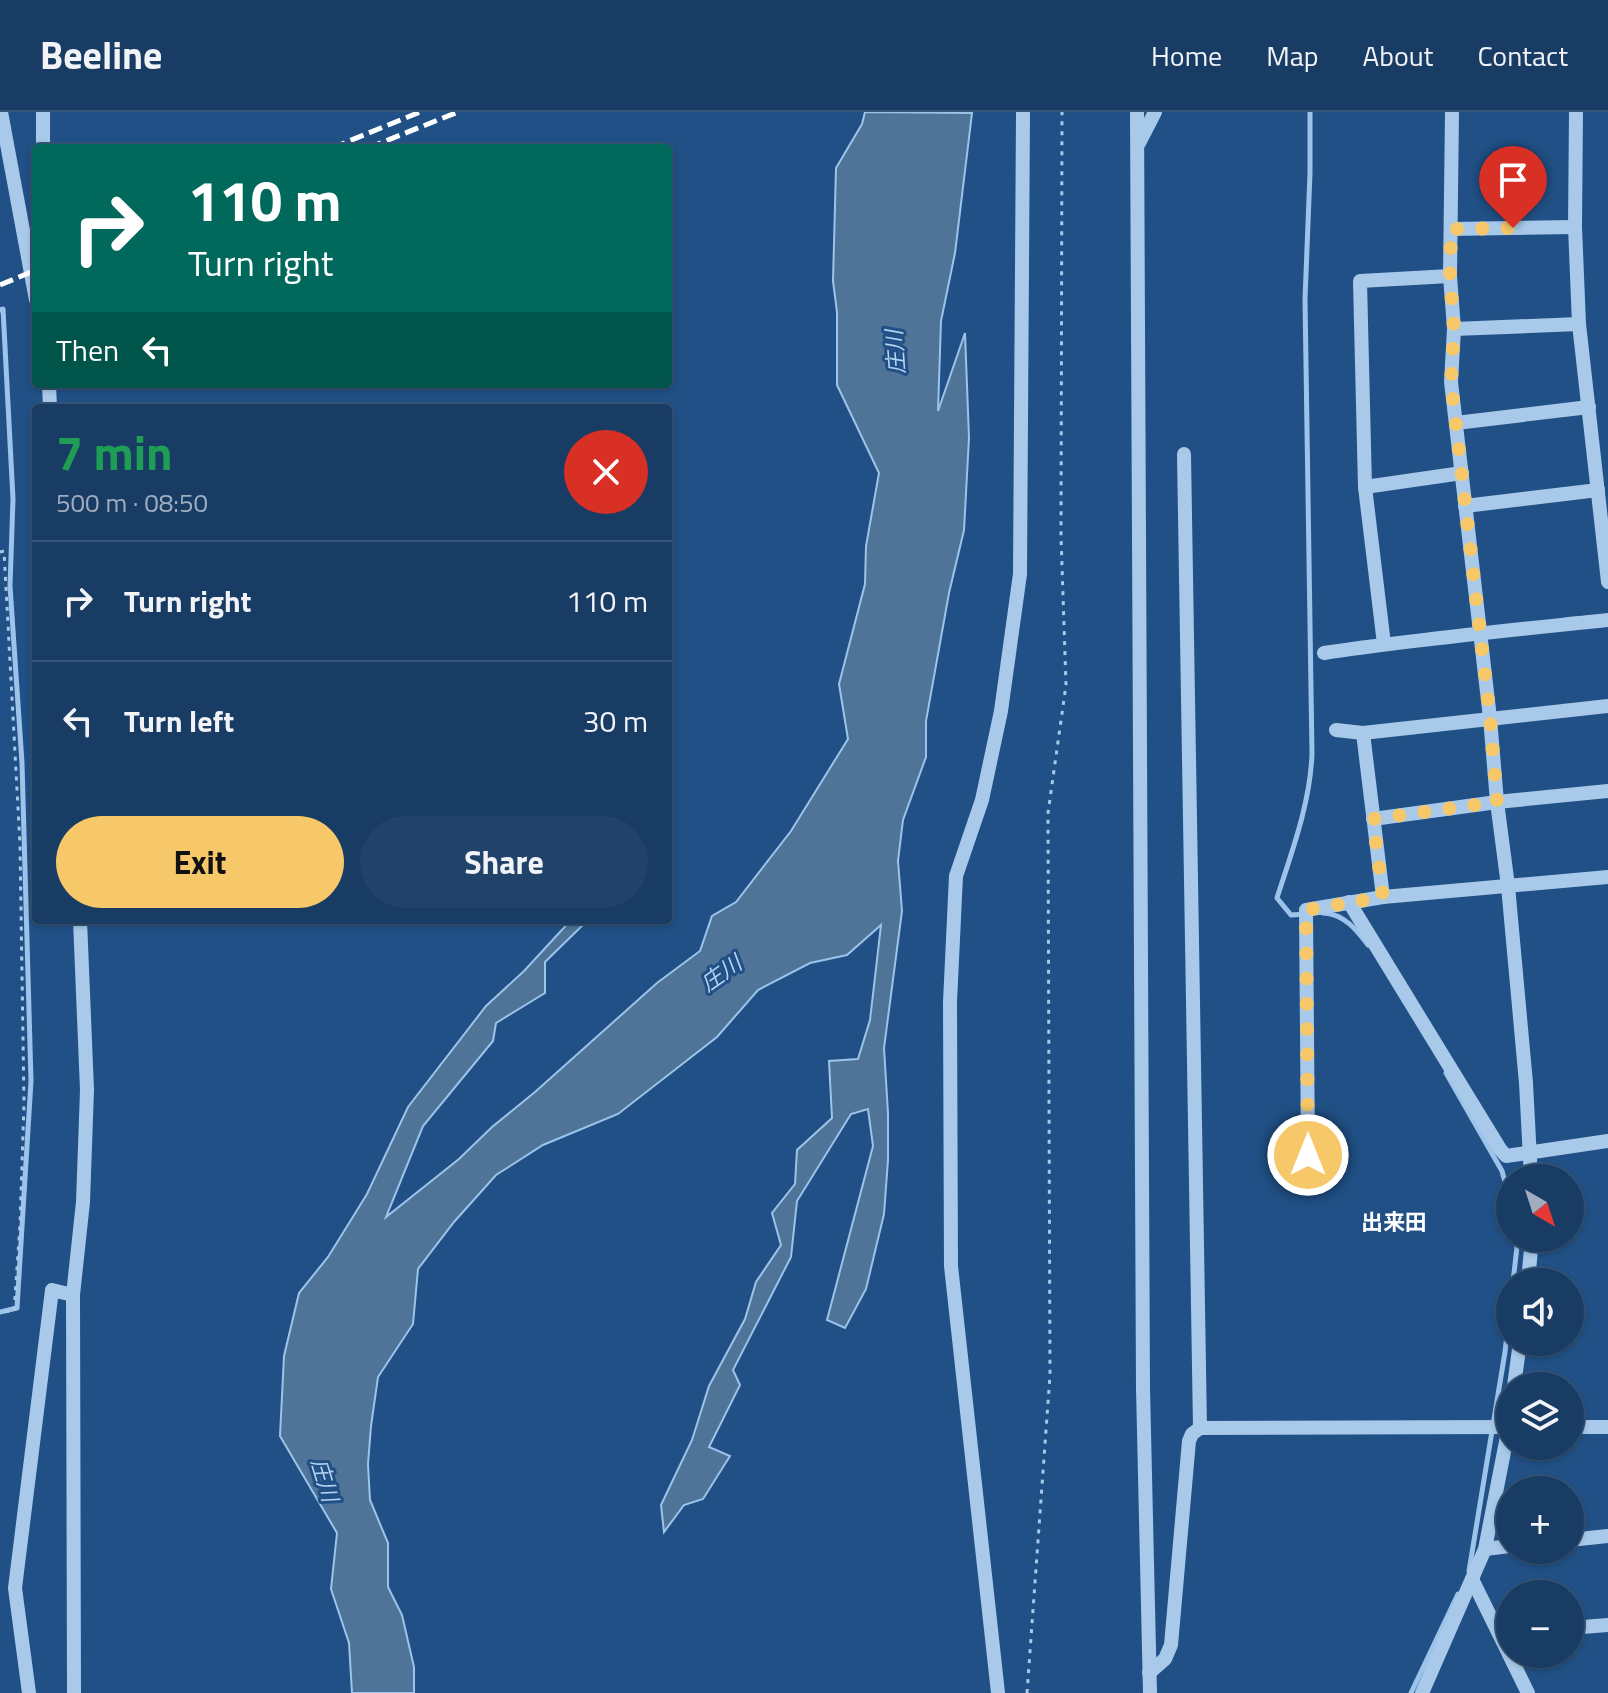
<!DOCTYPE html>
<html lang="en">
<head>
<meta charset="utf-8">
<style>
	:root { --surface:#183c64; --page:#21436a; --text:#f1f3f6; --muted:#9fadbf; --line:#365678; --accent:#f7c869 }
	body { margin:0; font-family:"Titillium Web","Noto Sans JP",sans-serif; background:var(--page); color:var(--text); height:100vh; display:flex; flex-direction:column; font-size:30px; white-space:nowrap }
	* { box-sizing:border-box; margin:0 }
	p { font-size:26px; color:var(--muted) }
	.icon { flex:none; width:44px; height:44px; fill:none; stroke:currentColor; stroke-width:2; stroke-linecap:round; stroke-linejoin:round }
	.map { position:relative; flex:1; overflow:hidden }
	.side { position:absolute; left:32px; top:292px; width:640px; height:520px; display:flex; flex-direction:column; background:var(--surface); border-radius:8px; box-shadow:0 2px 6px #0004,0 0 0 2px var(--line) }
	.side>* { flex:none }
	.hud { position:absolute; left:32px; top:32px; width:640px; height:244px; border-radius:8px; box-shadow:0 2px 6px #0004,0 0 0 2px var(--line); background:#00695c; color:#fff; overflow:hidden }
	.needle { width:52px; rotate:141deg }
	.controls { position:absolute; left:1496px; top:1052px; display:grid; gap:16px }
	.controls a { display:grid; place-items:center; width:88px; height:88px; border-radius:50%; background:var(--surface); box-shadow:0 2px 6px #0004,0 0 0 2px var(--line); font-size:40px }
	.pin { position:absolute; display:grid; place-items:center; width:68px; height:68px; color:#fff; margin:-82px -34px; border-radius:50% 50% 50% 0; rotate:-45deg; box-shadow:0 0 8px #0007 }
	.pin .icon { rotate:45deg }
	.me { position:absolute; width:88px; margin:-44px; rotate:0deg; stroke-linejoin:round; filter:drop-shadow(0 0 6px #0008) }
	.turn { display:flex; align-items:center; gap:28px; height:168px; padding:0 24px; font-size:36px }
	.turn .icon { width:104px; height:104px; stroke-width:2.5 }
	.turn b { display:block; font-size:56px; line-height:68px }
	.then { display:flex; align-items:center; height:76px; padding:0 24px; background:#0003; gap:16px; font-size:30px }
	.round { display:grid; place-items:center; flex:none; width:84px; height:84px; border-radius:42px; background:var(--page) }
	.headline { display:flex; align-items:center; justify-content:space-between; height:136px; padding:0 24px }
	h1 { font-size:48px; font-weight:700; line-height:60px; color:#1e9e55 }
	.cta { display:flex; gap:16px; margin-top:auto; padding:16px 24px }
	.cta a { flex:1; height:92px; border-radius:48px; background:var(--accent); color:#111; font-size:32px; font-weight:700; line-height:92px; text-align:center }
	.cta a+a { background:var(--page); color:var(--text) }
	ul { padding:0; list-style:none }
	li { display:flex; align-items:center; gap:24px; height:120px; padding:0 24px; border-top:2px solid var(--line) }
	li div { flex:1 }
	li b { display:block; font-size:30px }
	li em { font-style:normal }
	header { display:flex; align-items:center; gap:48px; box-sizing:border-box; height:112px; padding:0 40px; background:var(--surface); border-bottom:2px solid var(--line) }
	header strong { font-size:38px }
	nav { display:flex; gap:44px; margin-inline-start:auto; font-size:28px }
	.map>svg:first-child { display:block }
	.water { fill:#507398; stroke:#9cc4eb; stroke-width:2 }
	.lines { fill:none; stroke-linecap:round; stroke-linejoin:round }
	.stream { stroke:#9cc4eb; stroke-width:5 }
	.path { stroke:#a8c9e9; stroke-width:3; stroke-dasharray:4 6; stroke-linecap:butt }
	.minor { stroke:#a8c9e9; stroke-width:14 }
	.rail { stroke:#fff; stroke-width:5; stroke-dasharray:14 6; stroke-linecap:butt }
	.route { stroke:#f7c869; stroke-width:14; stroke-dasharray:0 25.2 }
	.labels { text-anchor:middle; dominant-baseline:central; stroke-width:6; stroke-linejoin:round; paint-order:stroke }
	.water-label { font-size:22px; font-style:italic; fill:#b4d2f1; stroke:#205085 }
	.neighbourhood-label { font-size:22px; font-weight:bold; fill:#fff; stroke:#205085 }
</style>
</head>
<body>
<header>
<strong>Beeline</strong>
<nav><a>Home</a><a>Map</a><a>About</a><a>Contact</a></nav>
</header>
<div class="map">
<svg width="1608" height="1581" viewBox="0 0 1608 1581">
	<rect width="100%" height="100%" fill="#205085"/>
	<polygon class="water" points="865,0 972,1 955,141 941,209 938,299 965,221 969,326 964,418 949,481 926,609 926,645 903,708 898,749 902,799 884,936 888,1001 888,1048 884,1102 866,1177 845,1216 827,1208 873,1034 868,997 851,1002 797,1089 791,1145 733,1258 740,1273 709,1335 730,1344 703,1387 684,1393 664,1420 661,1393 692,1328 709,1274 745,1207 756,1170 781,1133 772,1101 795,1072 797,1038 832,1006 829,949 858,947 870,908 881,813 847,843 810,851 758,878 717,925 618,1002 543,1033 496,1063 454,1110 418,1157 413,1212 378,1265 371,1314 368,1352 370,1388 388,1431 388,1475 402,1503 414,1555 414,1581 352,1581 349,1531 331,1477 337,1421 280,1324 284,1244 299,1181 328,1145 367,1082 408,995 486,894 524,859 571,808 588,808 545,850 545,881 496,911 493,929 423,1014 386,1105 459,1047 492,1015 535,980 657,871 700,839 712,804 736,790 791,719 848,627 839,572 865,472 866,434 879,361 837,273 837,200 833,169 836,56 862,12"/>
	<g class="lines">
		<g class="stream">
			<polyline points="0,198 3,197 13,387 10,474 22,651 31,969 17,1196 0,1200"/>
			<path d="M 1323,801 C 1344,802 1356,817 1368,833"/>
			<path d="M 1305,802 L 1291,803 L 1277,786 C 1292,739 1310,692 1312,642 L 1305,187 L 1310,61 L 1310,0"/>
			<polyline points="1446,961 1502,1059 1510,1088"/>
			<polyline points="1513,1170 1518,1126"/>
			<polyline points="1469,1459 1505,1240 1510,1195"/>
			<polyline points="1411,1581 1458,1482"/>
		</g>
		<g class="path">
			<polyline points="0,440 4,439 20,733 24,992 20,1113 14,1199 0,1200"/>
			<polyline points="1027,1581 1050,1263 1048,701 1066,573 1061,424 1062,0"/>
		</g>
		<g class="minor">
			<polyline points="1,0 36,188"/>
			<polyline points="43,0 43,36"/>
			<polyline points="1137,0 1143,1276 1150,1581"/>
			<polyline points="1452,0 1450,164 1454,217 1451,270 1490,606 1497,690 1508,774 1526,971 1531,1066"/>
			<polyline points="1576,0 1575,115 1579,212 1608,470"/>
			<polyline points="1139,31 1155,0"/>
			<polyline points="1451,117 1575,115"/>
			<polyline points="1454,217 1579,212"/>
			<polyline points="49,272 50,296"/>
			<polyline points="1456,311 1589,295"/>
			<polyline points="1184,342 1200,1316"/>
			<polyline points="1365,375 1462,361"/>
			<polyline points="1465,394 1598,378"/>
			<polyline points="1384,532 1365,375 1360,169 1450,164"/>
			<path d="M 1324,541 C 1418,527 1513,518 1608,508"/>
			<polyline points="1336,618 1363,621 1608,594"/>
			<polyline points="1363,621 1383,785 1608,765"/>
			<polyline points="1373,707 1497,690 1608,679"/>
			<polyline points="1349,790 1500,1037 1506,1044 1608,1029"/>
			<polyline points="1308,1043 1306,798 1383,785"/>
			<polyline points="1528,1170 1532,1126"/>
			<polyline points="1514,1274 1520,1230"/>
			<polyline points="1570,1315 1608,1315"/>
			<polyline points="1570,1428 1608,1424"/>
			<polyline points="1485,1437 1510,1434"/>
			<polyline points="1472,1467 1528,1581"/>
			<polyline points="1570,1516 1608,1513"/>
			<polyline points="1149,1561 1165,1547 1171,1533 1189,1329 1192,1322 1200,1316 1510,1315"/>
			<polyline points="29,1581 15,1476 52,1178 73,1183"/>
			<polyline points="74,1581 73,1183 83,1090 87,978 80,808"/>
			<polyline points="998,1581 951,1154 950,890 956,764 982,688 1001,599 1020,462 1023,0"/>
			<polyline points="1422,1581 1485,1437 1510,1309"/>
		</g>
		<g class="rail">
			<polyline points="332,36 420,0"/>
			<polyline points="368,36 458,0"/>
			<polyline points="0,173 36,158"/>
		</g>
	</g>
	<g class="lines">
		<polyline class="route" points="1308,1043 1306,798 1383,785 1373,707 1497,690 1490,606 1451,270 1454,217 1450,164 1451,117 1513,116"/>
	</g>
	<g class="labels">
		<g class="water-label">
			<text transform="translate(895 240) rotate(-94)">庄川</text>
			<text transform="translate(721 861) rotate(-35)">庄川</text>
			<text transform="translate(325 1368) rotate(73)">庄川</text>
		</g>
		<g class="neighbourhood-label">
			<text x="1394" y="1110">出来田</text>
		</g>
	</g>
</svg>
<div class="controls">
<a><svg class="needle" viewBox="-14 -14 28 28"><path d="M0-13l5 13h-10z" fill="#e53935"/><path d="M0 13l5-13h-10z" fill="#9fadbf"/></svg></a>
<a><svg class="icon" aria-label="sound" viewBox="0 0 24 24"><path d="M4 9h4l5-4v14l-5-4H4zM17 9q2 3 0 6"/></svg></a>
<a><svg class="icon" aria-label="layers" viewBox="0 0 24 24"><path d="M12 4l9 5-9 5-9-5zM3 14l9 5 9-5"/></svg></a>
<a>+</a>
<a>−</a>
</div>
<div class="pin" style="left:1513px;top:116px;background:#d93025"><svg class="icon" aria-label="arrive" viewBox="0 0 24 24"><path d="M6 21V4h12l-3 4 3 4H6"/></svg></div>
<svg class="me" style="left:1308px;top:1043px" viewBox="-20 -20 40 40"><circle r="17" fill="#f7c869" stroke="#fff" stroke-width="3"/><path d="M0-11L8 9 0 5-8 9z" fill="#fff"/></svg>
<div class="hud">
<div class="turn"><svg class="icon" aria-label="right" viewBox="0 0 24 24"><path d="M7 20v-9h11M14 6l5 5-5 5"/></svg><div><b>110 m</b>Turn right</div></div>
<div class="then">Then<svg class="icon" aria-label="left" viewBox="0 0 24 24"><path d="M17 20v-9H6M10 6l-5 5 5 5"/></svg></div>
</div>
<section class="side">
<div class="headline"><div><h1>7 min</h1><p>500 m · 08:50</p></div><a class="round" style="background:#d93025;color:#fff"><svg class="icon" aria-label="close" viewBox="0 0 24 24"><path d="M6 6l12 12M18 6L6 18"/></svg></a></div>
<ul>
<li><svg class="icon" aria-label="right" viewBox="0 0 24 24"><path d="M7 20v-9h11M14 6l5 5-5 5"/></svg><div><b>Turn right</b></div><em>110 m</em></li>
<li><svg class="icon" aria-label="left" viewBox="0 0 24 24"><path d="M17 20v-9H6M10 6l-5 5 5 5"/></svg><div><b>Turn left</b></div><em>30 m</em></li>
</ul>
<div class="cta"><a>Exit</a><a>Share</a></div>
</section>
</div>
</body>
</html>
